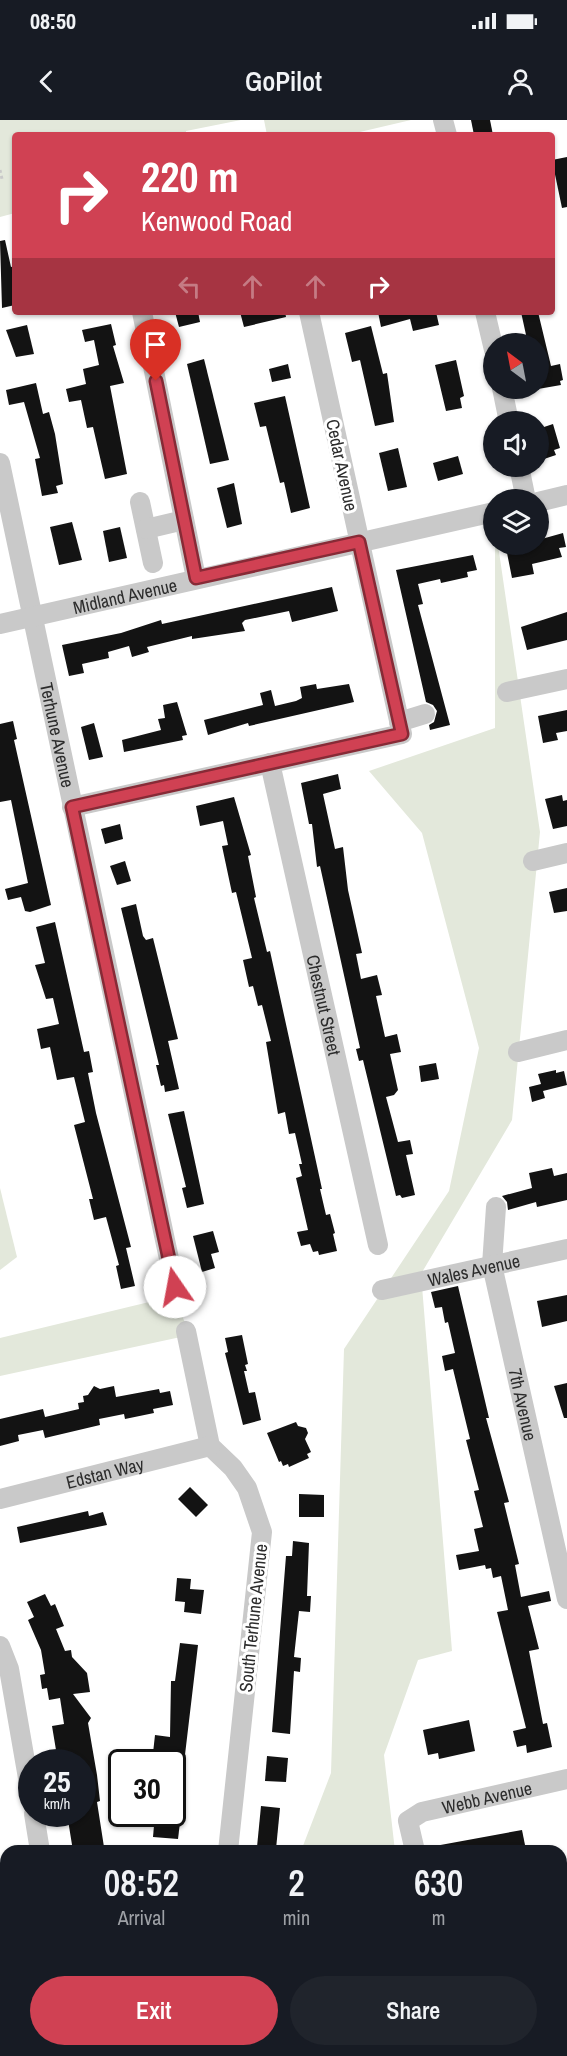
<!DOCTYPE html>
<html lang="en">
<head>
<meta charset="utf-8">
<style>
	:root { --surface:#171b24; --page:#20242c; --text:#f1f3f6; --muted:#9ea1a6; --accent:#d04153 }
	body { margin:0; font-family:"Archivo Narrow",sans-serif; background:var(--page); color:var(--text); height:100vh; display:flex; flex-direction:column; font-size:22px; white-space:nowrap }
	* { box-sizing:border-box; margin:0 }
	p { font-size:20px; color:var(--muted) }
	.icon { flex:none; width:33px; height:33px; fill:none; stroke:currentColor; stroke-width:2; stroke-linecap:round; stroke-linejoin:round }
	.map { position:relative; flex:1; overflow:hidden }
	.side { position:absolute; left:0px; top:1725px; width:567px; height:212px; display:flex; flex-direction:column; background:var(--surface); border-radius:18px 18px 0 0; box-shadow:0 2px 4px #0004 }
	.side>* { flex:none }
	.hud { position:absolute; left:12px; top:12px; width:543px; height:183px; border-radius:6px; box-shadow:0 2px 4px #0004; background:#d04153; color:#fff; overflow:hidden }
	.needle { width:39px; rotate:328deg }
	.buttons { position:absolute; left:483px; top:213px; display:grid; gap:12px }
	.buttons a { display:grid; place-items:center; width:66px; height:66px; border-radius:50%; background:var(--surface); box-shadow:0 2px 4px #0004; font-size:30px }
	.speed { position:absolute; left:18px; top:1629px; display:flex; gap:12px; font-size:30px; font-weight:700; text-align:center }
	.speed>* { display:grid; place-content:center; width:78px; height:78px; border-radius:50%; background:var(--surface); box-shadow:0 2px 4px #0004; line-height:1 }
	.speed small { font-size:15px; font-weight:400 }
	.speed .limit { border:3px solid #111; border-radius:9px; background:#fff; color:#111 }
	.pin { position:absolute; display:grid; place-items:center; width:51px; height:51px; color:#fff; margin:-62px -26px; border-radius:50% 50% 50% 0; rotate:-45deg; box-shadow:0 0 6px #0007 }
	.pin .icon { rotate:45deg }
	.me { position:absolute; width:66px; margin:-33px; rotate:348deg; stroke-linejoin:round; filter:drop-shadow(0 0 4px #0008) }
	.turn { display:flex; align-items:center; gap:21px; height:126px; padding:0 30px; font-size:27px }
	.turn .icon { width:78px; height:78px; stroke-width:2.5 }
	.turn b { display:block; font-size:42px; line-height:51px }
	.lanes { display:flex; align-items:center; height:57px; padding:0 30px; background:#0003; justify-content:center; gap:30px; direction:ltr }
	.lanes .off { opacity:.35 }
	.eta { display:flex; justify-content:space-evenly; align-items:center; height:102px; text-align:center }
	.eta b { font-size:36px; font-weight:600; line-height:42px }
	.button { display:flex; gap:12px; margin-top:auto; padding:12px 30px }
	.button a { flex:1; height:69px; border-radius:36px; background:var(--accent); color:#fff; font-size:24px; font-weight:600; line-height:69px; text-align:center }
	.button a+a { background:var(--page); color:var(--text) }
	.status { display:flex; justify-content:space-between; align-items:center; height:42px; padding:0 30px; background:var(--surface); direction:ltr }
	.status svg { height:16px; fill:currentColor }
	header { display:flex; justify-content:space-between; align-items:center; height:78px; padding:0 30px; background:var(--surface); font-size:27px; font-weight:600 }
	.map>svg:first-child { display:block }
	.green { fill:#e3e8db }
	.building { fill:#131313 }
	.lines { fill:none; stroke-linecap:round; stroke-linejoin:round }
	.path { stroke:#c9c9c9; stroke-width:3; stroke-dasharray:3 3; stroke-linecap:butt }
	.minor { stroke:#c9c9c9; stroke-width:20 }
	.route-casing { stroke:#872a36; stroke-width:15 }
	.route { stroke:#d04153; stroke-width:10 }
	.labels { text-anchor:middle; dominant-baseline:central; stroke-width:6; stroke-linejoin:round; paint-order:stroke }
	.street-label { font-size:18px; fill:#2c2c2c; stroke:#fff }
</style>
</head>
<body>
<div class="status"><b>08:50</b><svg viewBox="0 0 49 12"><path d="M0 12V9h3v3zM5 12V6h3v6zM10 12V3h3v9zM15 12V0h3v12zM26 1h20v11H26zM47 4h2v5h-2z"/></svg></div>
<header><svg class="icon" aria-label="back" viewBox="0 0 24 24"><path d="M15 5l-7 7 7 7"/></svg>GoPilot<svg class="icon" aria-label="person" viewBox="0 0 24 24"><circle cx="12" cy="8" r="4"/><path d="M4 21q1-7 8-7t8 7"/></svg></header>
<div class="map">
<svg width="567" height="1936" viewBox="0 0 567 1936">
	<rect width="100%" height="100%" fill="#fff"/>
	<g class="green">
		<polygon points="0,0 241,0 186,11 186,15 15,15 15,93 0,97"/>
		<polygon points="264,0 411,0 347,15 267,15"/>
		<polygon points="495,425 498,425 540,712 512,1000 421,1154 452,1531 418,1540 384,1635 395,1731 301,1731 331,1653 344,1229 449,1071 479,928 422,713 369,651 495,608"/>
		<polygon points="0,1068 17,1137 0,1150"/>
		<polygon points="174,1176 190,1215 0,1256 0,1218"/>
	</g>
	<g class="building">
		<polygon points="471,0 490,0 493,15 474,15"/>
		<polygon points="567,37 567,87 562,88 552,40"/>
		<polygon points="5,120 11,147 15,146 15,185 2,188 0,121"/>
		<polygon points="175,192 198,192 200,202 179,207"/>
		<polygon points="240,192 285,192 286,197 244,207"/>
		<polygon points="378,192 436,192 439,205 413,211 410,199 381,207"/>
		<polygon points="521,192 538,192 551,246 560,244 563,260 560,261 561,265 538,269 538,224 528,224"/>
		<polygon points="111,204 116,225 113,226 124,263 110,266 127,354 105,359 93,307 87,308 81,280 69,282 66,269 86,264 83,249 99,245 94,220 85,222 82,210"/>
		<polygon points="27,205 34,234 16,237 6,210"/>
		<polygon points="371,206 383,254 387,253 394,302 375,306 360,240 352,242 345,213"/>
		<polygon points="204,239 229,340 210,344 187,244"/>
		<polygon points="456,240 464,276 460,278 462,288 446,291 435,245"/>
		<polygon points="288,244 291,258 272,262 269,249"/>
		<polygon points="36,263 43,294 49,292 55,314 63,364 56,366 58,373 42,376 35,339 40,338 24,282 9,285 6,270"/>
		<polygon points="285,276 310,388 291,393 284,362 280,363 266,306 260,307 254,283"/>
		<polygon points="553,304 560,328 554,330 556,335 544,339 538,321 538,309"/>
		<polygon points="398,328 407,367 388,371 379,333"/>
		<polygon points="458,336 463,354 438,361 433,343"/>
		<polygon points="234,363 242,404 227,408 217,368"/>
		<polygon points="72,402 82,440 59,445 50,407"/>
		<polygon points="120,407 127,438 109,442 103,411"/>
		<polygon points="563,413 566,427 559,428 562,437 532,444 534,454 512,458 506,428 538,424 538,420"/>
		<polygon points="473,435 477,450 467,452 468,457 441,463 440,459 418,464 423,484 418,485 450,605 430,610 429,605 434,602 437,591 433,585 426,582 396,450"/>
		<polygon points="332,467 338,491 292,502 289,491 245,500 242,503 245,511 192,519 192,516 147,527 149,532 132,537 129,526 108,532 109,538 82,544 84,553 69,556 62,525 121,513 161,500 162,504"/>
		<polygon points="567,492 567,520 527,530 521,507"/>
		<polygon points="316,564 317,569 349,564 354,582 249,606 248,603 208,615 204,600 263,585 260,573 271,570 275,586 296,581 302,578 300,567"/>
		<polygon points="177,582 187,615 182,616 183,620 124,632 122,620 161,610 158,599 165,598 163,585"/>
		<polygon points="567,590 567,611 556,613 558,620 543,623 538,596"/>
		<polygon points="13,601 17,619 14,620 51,785 30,792 25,791 21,777 8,780 5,769 28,763 11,680 0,682 0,604"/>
		<polygon points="94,603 103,637 89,640 81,607"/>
		<polygon points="338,654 341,669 323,674 335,729 343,727 348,770 362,833 356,834 361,859 377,855 382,875 376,876 385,917 397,914 401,932 390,934 398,970 394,975 386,977 398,1022 410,1020 413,1034 406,1035 415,1075 402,1078 400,1075 396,1076 363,940 359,941 356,929 360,928 320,746 317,747 312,704 309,704 301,663"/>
		<polygon points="562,675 563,681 567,680 567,706 553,709 545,679"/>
		<polygon points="234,677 251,735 248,736 256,777 254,778 267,832 270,831 322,1069 320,1069 326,1095 330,1094 335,1113 333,1114 337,1131 319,1135 318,1131 313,1132 310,1124 301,1126 297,1112 308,1110 296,1058 302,1056 299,1044 302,1044 295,1013 289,1014 285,992 278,994 266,922 271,921 262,885 258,886 253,866 249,867 243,840 252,838 236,772 232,773 229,759 222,726 228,725 223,701 200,706 196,686"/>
		<polygon points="120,704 123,719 105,724 101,709"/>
		<polygon points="125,741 131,761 117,765 110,746"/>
		<polygon points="567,768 567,791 554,793 549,772"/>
		<polygon points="136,784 143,816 146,820 153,818 178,919 168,921 179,969 165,972 164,965 161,966 156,945 159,945 121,788"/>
		<polygon points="55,802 84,932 89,931 93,952 88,953 96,993 131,1127 126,1128 135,1166 121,1169 116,1146 119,1145 106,1097 94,1100 89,1079 93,1079 74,1005 85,1002 74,957 57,960 50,927 41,929 37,909 59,904 53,878 46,879 35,845 45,843 36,807"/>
		<polygon points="436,943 439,959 421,962 419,946"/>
		<polygon points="556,950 556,953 564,951 567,965 543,971 545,978 532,982 529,967 541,964 538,954"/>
		<polygon points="184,991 204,1084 187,1088 182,1068 186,1067 168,994"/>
		<polygon points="552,1048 554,1056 567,1053 567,1080 537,1087 536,1082 508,1090 507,1082 502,1076 532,1068 529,1053"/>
		<polygon points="213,1111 219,1132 211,1134 215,1148 202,1152 193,1116"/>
		<polygon points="458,1166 489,1298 486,1298 509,1382 504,1383 519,1444 515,1445 521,1477 549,1471 551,1481 528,1486 539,1529 529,1531 543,1604 547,1603 552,1627 527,1633 526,1625 517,1627 513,1611 526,1608 497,1492 508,1490 501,1456 493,1458 491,1448 486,1449 485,1445 459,1450 456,1435 479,1431 474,1409 483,1407 474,1371 479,1370 466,1320 470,1319 453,1249 445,1251 442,1236 455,1233 448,1202 445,1203 442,1187 435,1188 431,1172"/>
		<polygon points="567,1175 567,1201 542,1207 537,1181"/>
		<polygon points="242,1215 248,1244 245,1245 247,1251 244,1251 249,1273 255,1272 261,1300 243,1305 225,1233 228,1232 225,1218"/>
		<polygon points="567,1263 567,1298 564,1298 554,1266"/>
		<polygon points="94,1266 100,1269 114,1266 116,1277 159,1269 160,1273 170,1271 173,1285 153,1289 154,1293 125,1299 124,1294 99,1299 100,1305 45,1318 43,1310 18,1315 19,1321 0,1326 0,1299 43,1289 45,1297 79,1289 78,1283 84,1282 83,1276 88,1275"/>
		<polygon points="296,1302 298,1306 306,1308 308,1313 305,1319 311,1332 307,1334 309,1338 289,1347 288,1344 283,1346 281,1341 279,1342 267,1313"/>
		<polygon points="190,1367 208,1385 196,1397 178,1379"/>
		<polygon points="299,1374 324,1375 324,1397 299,1397"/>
		<polygon points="88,1391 89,1396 103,1392 107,1405 20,1423 17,1407"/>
		<polygon points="293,1421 309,1423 307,1476 311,1476 310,1492 299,1491 294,1537 301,1538 300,1552 294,1551 290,1614 272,1612 286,1436 292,1436"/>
		<polygon points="177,1458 191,1459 190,1469 204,1470 201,1494 184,1492 185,1482 175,1481"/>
		<polygon points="45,1474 51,1486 55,1484 64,1506 56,1509 65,1531 71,1530 72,1537 87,1553 90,1572 73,1574 91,1598 88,1603 97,1655 100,1681 97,1682 104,1727 101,1727 101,1731 73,1731 68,1700 82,1697 82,1642 58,1642 52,1606 64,1604 60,1578 49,1580 47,1568 42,1569 40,1555 45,1554 41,1530 28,1500 34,1497 27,1482"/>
		<polygon points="180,1523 198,1525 180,1677 172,1676 172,1642 152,1642 155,1615 170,1617 171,1561 175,1561"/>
		<polygon points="469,1600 475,1631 439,1639 438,1633 428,1635 423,1610"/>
		<polygon points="267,1636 288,1638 286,1662 265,1661"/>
		<polygon points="261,1686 280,1688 276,1729 257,1727"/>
		<polygon points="155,1694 181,1694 178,1719 153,1717"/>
		<polygon points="522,1710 526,1730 436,1731 435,1726"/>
	</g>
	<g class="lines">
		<polyline class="path" points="0,50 2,59"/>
		<g class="minor">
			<polyline points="443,0 447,15"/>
			<polyline points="142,192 196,458"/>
			<polyline points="485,192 494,230"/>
			<polyline points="502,268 509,302"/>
			<path id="s1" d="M 0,343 L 175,1167"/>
			<polyline points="519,346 526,380"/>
			<polyline points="140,382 153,443"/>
			<polyline points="538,382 567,375"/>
			<polyline points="146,409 184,400"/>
			<path id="s2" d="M 0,504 L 494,392"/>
			<polyline points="507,572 567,559"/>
			<polyline points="399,602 425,594"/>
			<path id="s3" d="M 270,643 L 378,1125"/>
			<polyline points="72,687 402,614 309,192"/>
			<polyline points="533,741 567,733"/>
			<polyline points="518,932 567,920"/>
			<path id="s4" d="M 496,1087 L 492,1145 L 567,1479"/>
			<path id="s5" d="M 382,1170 L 567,1129"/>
			<polyline points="186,1211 210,1326 233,1348 247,1368 262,1412 228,1731"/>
			<path id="s6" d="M 0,1379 L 210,1326"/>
			<polyline points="0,1526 9,1549 32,1681"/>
			<polyline points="34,1694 40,1731"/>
			<path id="s7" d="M 415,1731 L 408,1701 L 422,1692 L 567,1659"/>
			<polyline points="460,1930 461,1936"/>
		</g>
	</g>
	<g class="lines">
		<defs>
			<polyline id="route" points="156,261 196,458 359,422 402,614 72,687 175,1167"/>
		</defs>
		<use href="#route" class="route-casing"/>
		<use href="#route" class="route"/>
	</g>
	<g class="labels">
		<g class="street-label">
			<text transform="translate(342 345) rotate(78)">Cedar Avenue</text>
			<text stroke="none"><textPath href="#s2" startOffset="128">Midland Avenue</textPath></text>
			<text stroke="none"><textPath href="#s1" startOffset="278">Terhune Avenue</textPath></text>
			<text stroke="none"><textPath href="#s3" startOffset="248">Chestnut Street</textPath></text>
			<text stroke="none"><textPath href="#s5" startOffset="94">Wales Avenue</textPath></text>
			<text stroke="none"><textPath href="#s4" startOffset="201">7th Avenue</textPath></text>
			<text stroke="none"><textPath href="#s6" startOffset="108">Edstan Way</textPath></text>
			<text transform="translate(253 1498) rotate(-84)">South Terhune Avenue</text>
			<text stroke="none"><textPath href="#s7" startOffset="114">Webb Avenue</textPath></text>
		</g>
	</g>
</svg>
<div class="buttons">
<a><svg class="needle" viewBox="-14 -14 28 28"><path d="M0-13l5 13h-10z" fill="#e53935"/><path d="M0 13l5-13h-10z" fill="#9ea1a6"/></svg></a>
<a><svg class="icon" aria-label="sound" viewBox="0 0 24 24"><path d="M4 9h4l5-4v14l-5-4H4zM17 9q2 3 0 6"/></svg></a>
<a><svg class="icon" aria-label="layers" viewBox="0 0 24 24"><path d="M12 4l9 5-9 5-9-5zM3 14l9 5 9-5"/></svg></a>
</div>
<div class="speed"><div>25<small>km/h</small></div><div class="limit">30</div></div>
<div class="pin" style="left:156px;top:261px;background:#d93025"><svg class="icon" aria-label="arrive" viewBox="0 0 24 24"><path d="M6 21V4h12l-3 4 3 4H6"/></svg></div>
<svg class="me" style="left:175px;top:1167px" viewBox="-20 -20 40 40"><circle r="19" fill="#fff"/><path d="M0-13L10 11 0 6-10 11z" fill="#d04153"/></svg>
<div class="hud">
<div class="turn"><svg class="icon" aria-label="right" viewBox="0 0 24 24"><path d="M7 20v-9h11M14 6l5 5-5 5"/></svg><div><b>220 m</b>Kenwood Road</div></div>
<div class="lanes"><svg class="icon off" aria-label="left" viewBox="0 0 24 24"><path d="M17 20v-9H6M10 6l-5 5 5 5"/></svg><svg class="icon off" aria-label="ahead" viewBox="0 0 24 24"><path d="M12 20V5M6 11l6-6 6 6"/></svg><svg class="icon off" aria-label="ahead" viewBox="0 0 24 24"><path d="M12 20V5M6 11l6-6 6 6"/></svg><svg class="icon" aria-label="right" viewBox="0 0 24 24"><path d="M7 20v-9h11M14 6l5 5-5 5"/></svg></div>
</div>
<section class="side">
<div class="eta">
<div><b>08:52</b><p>Arrival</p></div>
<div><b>2</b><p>min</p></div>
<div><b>630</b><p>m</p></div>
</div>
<div class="button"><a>Exit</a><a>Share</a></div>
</section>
</div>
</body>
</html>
